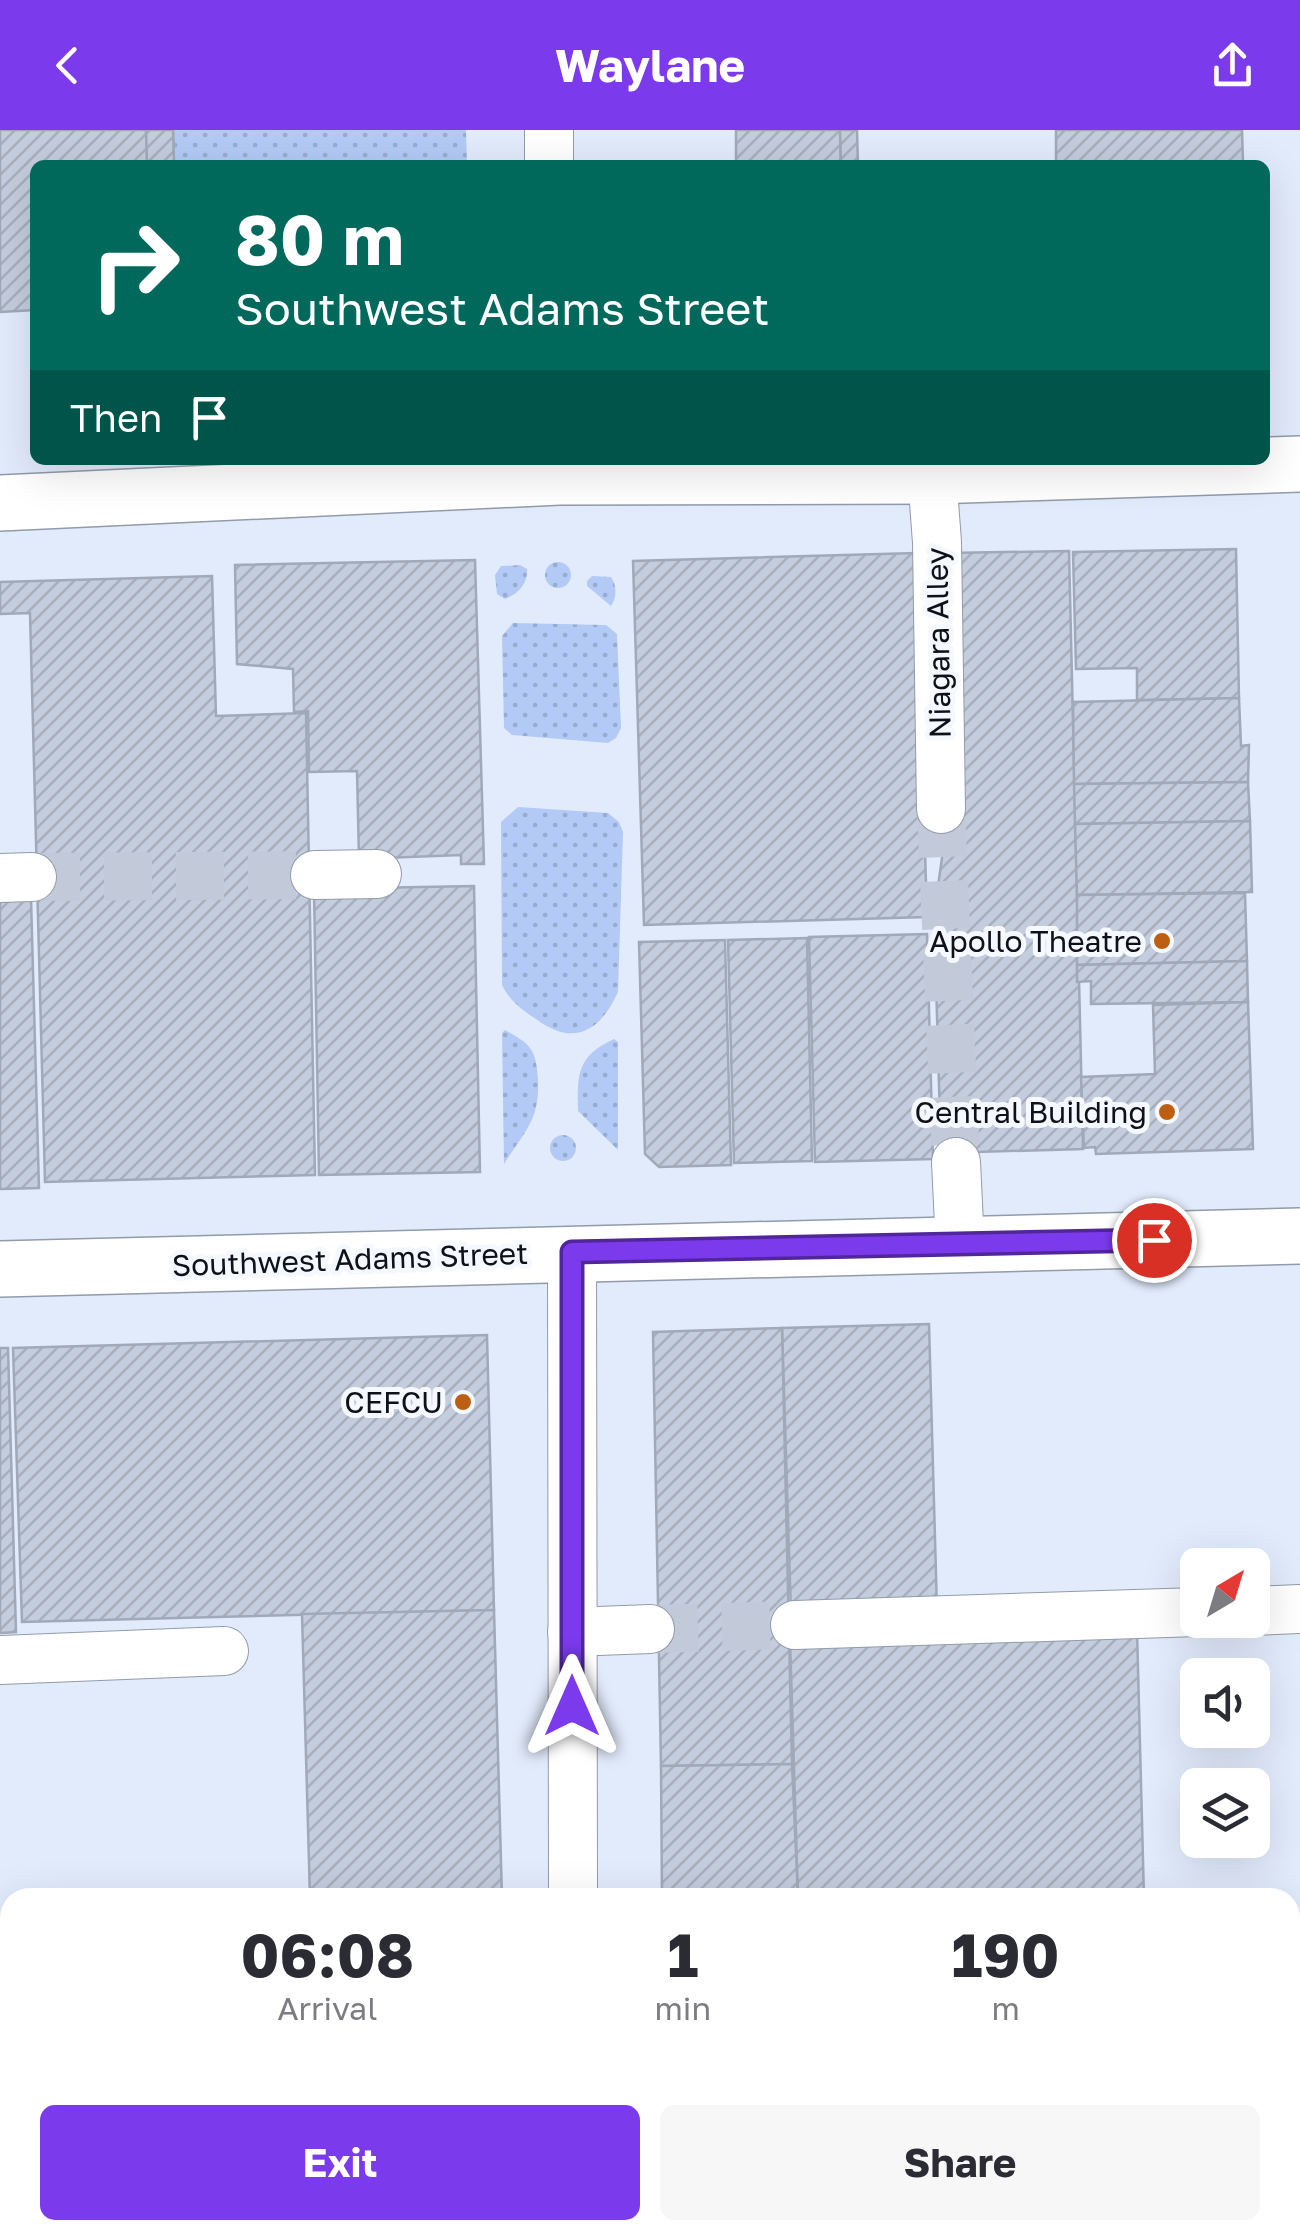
<!DOCTYPE html>
<html lang="en">
<head>
<meta charset="utf-8">
<style>
	:root { --surface:#fff; --page:#f7f7f7; --text:#2b2b33; --muted:#7c7c81; --accent:#7c3aed }
	body { margin:0; font-family:"Golos Text",sans-serif; background:var(--page); color:var(--text); height:100vh; display:flex; flex-direction:column; font-size:38px; white-space:nowrap }
	* { box-sizing:border-box; margin:0 }
	p { font-size:32px; color:var(--muted) }
	.icon { flex:none; width:55px; height:55px; fill:none; stroke:currentColor; stroke-width:2; stroke-linecap:round; stroke-linejoin:round }
	.map { position:relative; flex:1; overflow:hidden }
	.drawer { position:absolute; left:0px; top:1758px; width:1300px; height:352px; display:flex; flex-direction:column; background:var(--surface); border-radius:30px 30px 0 0; box-shadow:0 10px 40px #0002 }
	.drawer>* { flex:none }
	.hud { position:absolute; left:30px; top:30px; width:1240px; height:305px; border-radius:15px; box-shadow:0 10px 40px #0002; background:#00695c; color:#fff; overflow:hidden }
	.needle { width:65px; rotate:38deg }
	.fabs { position:absolute; left:1180px; top:1418px; display:grid; gap:20px }
	.fabs a { display:grid; place-items:center; width:90px; height:90px; border-radius:15px; background:var(--surface); box-shadow:0 10px 40px #0002; font-size:50px }
	.pin { position:absolute; display:grid; place-items:center; width:85px; height:85px; color:#fff; margin:-42px; border:5px solid #fff; border-radius:50%; box-shadow:0 2px 10px #0007 }
	.me { position:absolute; width:110px; margin:-55px; rotate:0deg; stroke-linejoin:round; filter:drop-shadow(0 0 8px #0008) }
	.turn { display:flex; align-items:center; gap:35px; height:210px; padding:0 40px; font-size:45px }
	.turn .icon { width:130px; height:130px; stroke-width:2.5 }
	.turn b { display:block; font-size:70px; line-height:85px }
	.then { display:flex; align-items:center; height:95px; padding:0 40px; background:#0003; gap:20px; font-size:38px }
	.eta { display:flex; justify-content:space-evenly; align-items:center; height:170px; text-align:center }
	.eta b { font-size:60px; font-weight:700; line-height:70px }
	.cta { display:flex; gap:20px; margin-top:auto; padding:20px 40px }
	.cta a { flex:1; height:115px; border-radius:15px; background:var(--accent); color:#fff; font-size:40px; font-weight:700; line-height:115px; text-align:center }
	.cta a+a { background:var(--page); color:var(--text) }
	header { display:flex; justify-content:space-between; align-items:center; height:130px; padding:0 40px; background:var(--accent); color:#fff; font-size:45px; font-weight:700 }
	.map>svg:first-child { display:block }
	.grass { fill:url(#grass-dots) }
	.building { fill:url(#building-hatch); stroke:#a0a9b8; stroke-width:2.5 }
	.lines { fill:none; stroke-linecap:round; stroke-linejoin:round }
	.minor-tunnel { stroke:#c2cada; stroke-width:48; stroke-dasharray:48 24; stroke-linecap:butt }
	.minor-casing { stroke:#929baa; stroke-width:50 }
	.major-casing { stroke:#929baa; stroke-width:58 }
	.minor { stroke:#fff; stroke-width:48 }
	.major { stroke:#fff; stroke-width:55 }
	.route-casing { stroke:#51269a; stroke-width:25 }
	.route { stroke:#7c3aed; stroke-width:18 }
	.poi-dot { fill:#bd5f13; stroke:#f5f8ff; stroke-width:4 }
	.labels { text-anchor:middle; dominant-baseline:central; stroke-width:10; stroke-linejoin:round; paint-order:stroke }
	.street-label { font-size:30px; fill:#0e1116; stroke:#f5f8ff }
	.poi-label { font-size:30px; fill:#0e1116; stroke:#f5f8ff; text-anchor:end }
</style>
</head>
<body>
<header><svg class="icon" aria-label="back" viewBox="0 0 24 24"><path d="M15 5l-7 7 7 7"/></svg>Waylane<svg class="icon" aria-label="share" viewBox="0 0 24 24"><path d="M12 15V3M7 8l5-5 5 5M5 13v7h14v-7"/></svg></header>
<div class="map">
<svg width="1300" height="2109" viewBox="0 0 1300 2109">
	<defs>
		<pattern id="grass-dots" width="8" height="8" patternUnits="userSpaceOnUse" patternTransform="scale(2.5)"><rect width="8" height="8" fill="#b2caf5"/><path d="M2 2h.1M6 6h.1" fill="none" stroke="#98acd1" stroke-width="1.8" stroke-linecap="round"/></pattern>
		<pattern id="building-hatch" width="6" height="6" patternUnits="userSpaceOnUse" patternTransform="scale(2.5)"><rect width="6" height="6" fill="#c4cddd"/><path d="M-1 1l2-2M0 6l6-6M5 7l2-2" fill="none" stroke="#a7afbd"/></pattern>
	</defs>
	<rect width="100%" height="100%" fill="#e2ebfc"/>
	<g class="grass">
		<polygon points="173,0 466,0 467,35 174,35"/>
		<circle cx="558" cy="445" r="13"/>
		<path d="M 520,435 L 527,439 C 528,454 518,464 505,469 L 497,464 L 495,445 L 501,436 Z"/>
		<path d="M 592,446 L 611,447 C 617,456 617,467 611,476 L 587,456 L 587,451 Z"/>
		<polygon points="513,493 606,495 617,504 621,598 616,608 608,613 512,605 504,598 502,506"/>
		<path d="M 518,677 L 608,683 L 619,692 L 623,702 L 618,862 C 600,902 573,917 536,889 C 521,879 510,871 502,855 L 501,692 Z"/>
		<path d="M 505,900 C 531,914 536,919 538,949 C 540,990 525,1001 504,1034 L 502,903 Z"/>
		<path d="M 614,909 L 618,912 L 618,1020 L 578,981 C 577,944 577,926 614,909 Z"/>
		<circle cx="563" cy="1018" r="13"/>
	</g>
	<g class="building">
		<polygon points="0,0 173,0 174,35 35,35 35,180 0,182"/>
		<polygon points="146,0 173,0 174,35 147,35"/>
		<polygon points="736,0 840,0 841,35 736,35"/>
		<polygon points="840,0 857,0 858,35 841,35"/>
		<polygon points="1056,0 1242,0 1243,33 1056,35"/>
		<polygon points="1236,419 1239,568 1137,570 1137,538 1076,539 1073,422"/>
		<polygon points="1069,421 1083,1019 941,1023 934,784 951,665 948,423"/>
		<polygon points="916,423 927,787 644,795 633,431"/>
		<polygon points="475,430 484,734 461,734 461,725 359,729 357,641 309,642 308,581 294,582 293,539 237,534 235,435"/>
		<polygon points="212,446 216,586 306,583 315,1045 45,1052 30,483 0,484 0,452"/>
		<polygon points="1239,568 1241,616 1249,615 1248,652 1074,654 1073,572"/>
		<polygon points="1248,652 1250,691 1075,694 1074,654"/>
		<polygon points="1250,691 1252,762 1077,765 1075,694"/>
		<polygon points="474,756 480,1042 319,1045 314,759"/>
		<polygon points="1245,763 1247,831 1077,835 1077,765"/>
		<polygon points="31,768 39,1058 0,1059 0,769"/>
		<polygon points="927,804 933,1029 815,1032 809,807"/>
		<polygon points="807,808 812,1031 734,1033 728,810"/>
		<polygon points="725,810 731,1035 659,1037 645,1024 639,812"/>
		<polygon points="1247,831 1248,872 1091,874 1091,851 1077,852 1077,835"/>
		<polygon points="1248,872 1253,1019 1096,1024 1095,1017 1084,1018 1081,947 1155,944 1153,875"/>
		<polygon points="929,1194 937,1480 791,1484 782,1198"/>
		<polygon points="782,1198 792,1634 661,1636 653,1202"/>
		<polygon points="487,1205 494,1480 22,1492 13,1218"/>
		<polygon points="0,1218 8,1218 16,1502 0,1503"/>
		<polygon points="494,1480 502,1768 310,1768 302,1484"/>
		<polygon points="1137,1500 1144,1768 798,1768 790,1509"/>
		<polygon points="792,1634 798,1768 662,1768 661,1636"/>
		<polygon points="0,2031 10,2034 10,2100 570,2100 569,2109 0,2109"/>
		<polygon points="797,2100 1045,2100 1058,2109 799,2109"/>
	</g>
	<g class="lines">
		<g class="minor-tunnel">
			<polyline points="941,679 956,1032"/>
			<polyline points="32,747 315,745"/>
			<polyline points="650,1499 795,1495"/>
		</g>
		<defs>
			<g id="minor">
				<polyline points="549,0 549,35"/>
				<polyline points="932,346 937,412 941,679"/>
				<polyline points="315,745 377,744"/>
				<polyline points="0,748 32,747"/>
				<polyline points="956,1032 960,1115"/>
				<polyline points="572,1122 573,1768"/>
				<polyline points="1252,1481 1300,1479"/>
				<polyline points="795,1495 1198,1482"/>
				<polyline points="572,1502 650,1499"/>
				<polyline points="0,1530 224,1521"/>
				<polyline points="1290,1831 1300,1830"/>
				<polyline points="0,1866 10,1866"/>
				<polyline points="1290,1892 1300,1892"/>
				<polyline points="0,1931 10,1930"/>
			</g>
			<g id="major">
				<polyline points="0,373 559,347 932,346 1300,334"/>
				<polyline points="0,1139 1300,1106"/>
			</g>
		</defs>
		<use href="#minor" class="minor-casing"/>
		<use href="#major" class="major-casing"/>
		<use href="#minor" class="minor"/>
		<use href="#major" class="major"/>
	</g>
	<g class="lines">
		<defs>
			<polyline id="route" points="572,1576 572,1122 1154,1110"/>
		</defs>
		<use href="#route" class="route-casing"/>
		<use href="#route" class="route"/>
	</g>
	<g class="poi-dot">
		<circle cx="1162" cy="811" r="10"/>
		<circle cx="1167" cy="982" r="10"/>
		<circle cx="463" cy="1272" r="10"/>
	</g>
	<g class="labels">
		<g class="street-label">
			<text transform="translate(938 513) rotate(-91)">Niagara Alley</text>
			<text transform="translate(350 1129) rotate(-2)">Southwest Adams Street</text>
		</g>
		<g class="poi-label">
			<text x="1142" y="811">Apollo Theatre</text>
			<text x="1147" y="982">Central Building</text>
			<text x="443" y="1272">CEFCU</text>
		</g>
	</g>
</svg>
<div class="fabs">
<a><svg class="needle" viewBox="-14 -14 28 28"><path d="M0-13l5 13h-10z" fill="#e53935"/><path d="M0 13l5-13h-10z" fill="#7c7c81"/></svg></a>
<a><svg class="icon" aria-label="sound" viewBox="0 0 24 24"><path d="M4 9h4l5-4v14l-5-4H4zM17 9q2 3 0 6"/></svg></a>
<a><svg class="icon" aria-label="layers" viewBox="0 0 24 24"><path d="M12 4l9 5-9 5-9-5zM3 14l9 5 9-5"/></svg></a>
</div>
<div class="pin" style="left:1154px;top:1110px;background:#d93025"><svg class="icon" aria-label="arrive" viewBox="0 0 24 24"><path d="M6 21V4h12l-3 4 3 4H6"/></svg></div>
<svg class="me" style="left:572px;top:1576px" viewBox="-20 -20 40 40"><path d="M0-17L14 15 0 8-14 15z" fill="#7c3aed" stroke="#fff" stroke-width="4"/></svg>
<div class="hud">
<div class="turn"><svg class="icon" aria-label="right" viewBox="0 0 24 24"><path d="M7 20v-9h11M14 6l5 5-5 5"/></svg><div><b>80 m</b>Southwest Adams Street</div></div>
<div class="then">Then<svg class="icon" aria-label="arrive" viewBox="0 0 24 24"><path d="M6 21V4h12l-3 4 3 4H6"/></svg></div>
</div>
<section class="drawer">
<div class="eta">
<div><b>06:08</b><p>Arrival</p></div>
<div><b>1</b><p>min</p></div>
<div><b>190</b><p>m</p></div>
</div>
<div class="cta"><a>Exit</a><a>Share</a></div>
</section>
</div>
</body>
</html>
